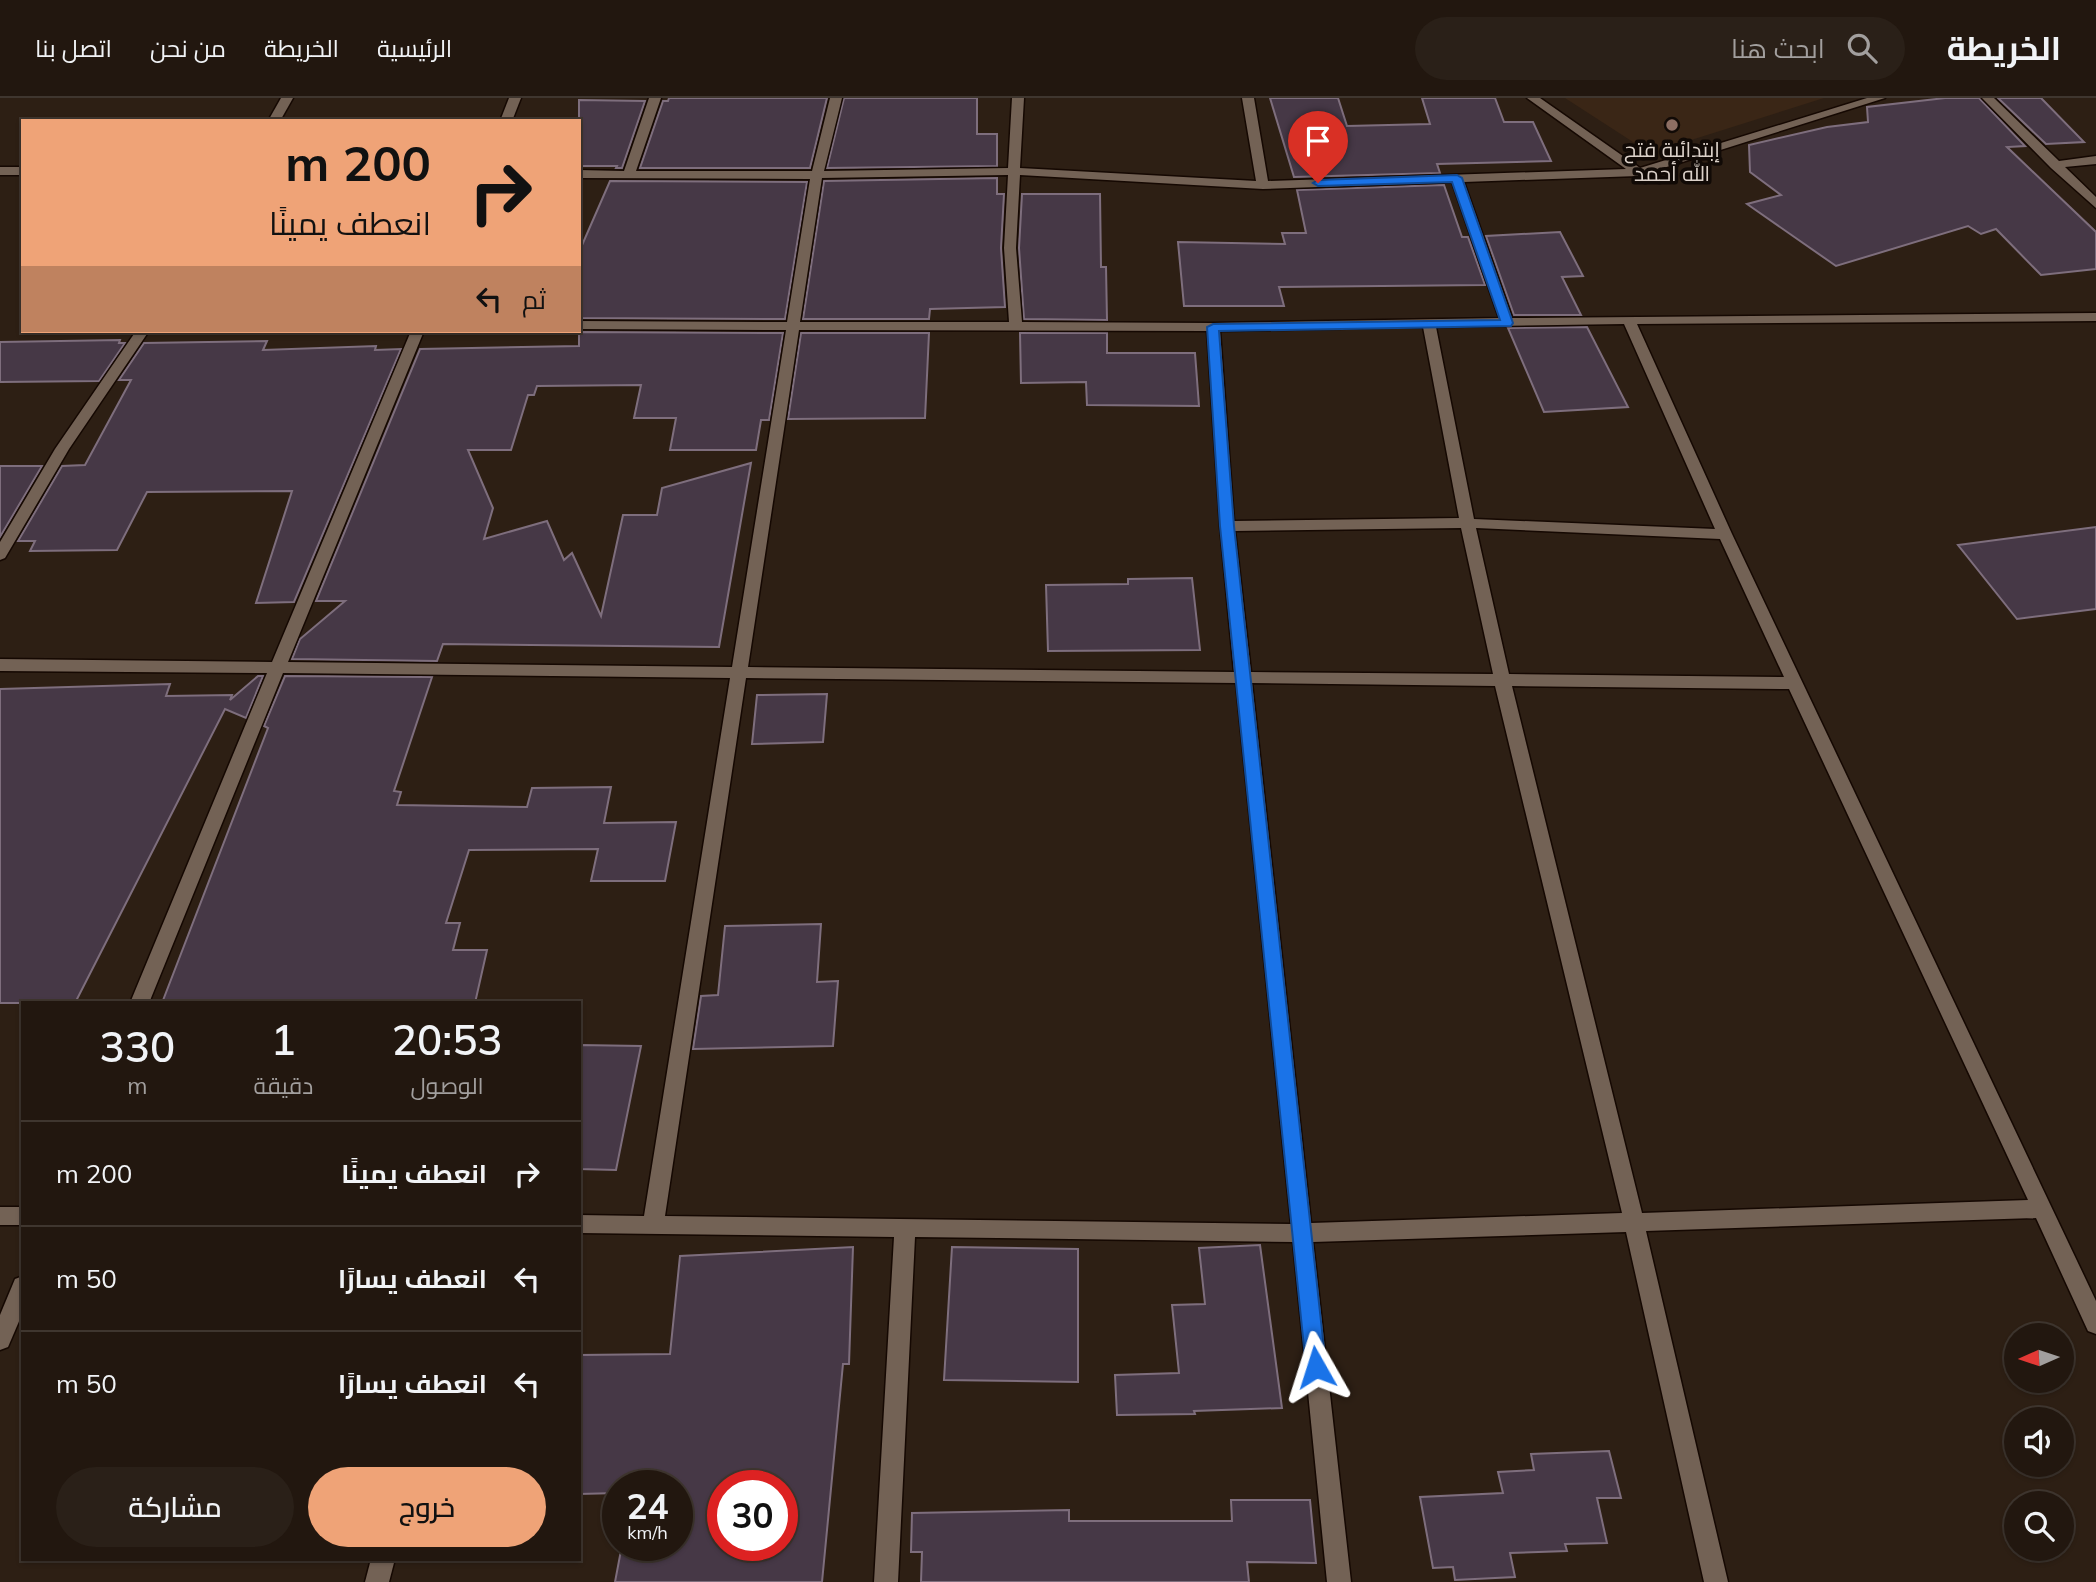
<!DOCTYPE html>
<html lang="ar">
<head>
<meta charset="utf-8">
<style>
	:root { --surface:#22170f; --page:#2a2018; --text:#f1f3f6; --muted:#a29f9e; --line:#3f362f; --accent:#efa377 }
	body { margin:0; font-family:Mulish,Cairo,sans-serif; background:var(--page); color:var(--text); direction:rtl; height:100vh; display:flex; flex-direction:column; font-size:26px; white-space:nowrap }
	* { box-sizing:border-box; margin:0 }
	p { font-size:23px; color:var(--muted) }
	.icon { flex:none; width:38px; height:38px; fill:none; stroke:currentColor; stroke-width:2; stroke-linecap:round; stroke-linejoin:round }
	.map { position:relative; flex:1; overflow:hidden; direction:ltr }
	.panel { position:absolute; left:21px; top:903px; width:560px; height:560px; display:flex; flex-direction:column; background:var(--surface); border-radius:0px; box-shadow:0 2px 5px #0004,0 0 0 2px var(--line); direction:rtl }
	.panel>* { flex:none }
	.guide { position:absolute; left:21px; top:21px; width:560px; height:214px; border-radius:0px; box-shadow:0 2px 5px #0004,0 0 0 2px var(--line); direction:rtl; background:#efa377; color:#111; overflow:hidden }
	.needle { width:46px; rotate:267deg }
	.buttons { position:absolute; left:2004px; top:1225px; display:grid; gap:14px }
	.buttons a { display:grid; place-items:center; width:70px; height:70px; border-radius:50%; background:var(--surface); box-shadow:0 2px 5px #0004,0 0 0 2px var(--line); font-size:35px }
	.speed { position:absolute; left:602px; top:1372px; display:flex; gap:14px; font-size:35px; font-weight:700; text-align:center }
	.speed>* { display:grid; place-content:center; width:91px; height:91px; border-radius:50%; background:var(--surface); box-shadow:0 2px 5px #0004,0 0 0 2px var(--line); line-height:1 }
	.speed small { font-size:18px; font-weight:400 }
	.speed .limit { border:10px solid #d22; background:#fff; color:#111 }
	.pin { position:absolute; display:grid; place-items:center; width:60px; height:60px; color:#fff; margin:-72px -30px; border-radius:50% 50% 50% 0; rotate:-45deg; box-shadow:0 0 7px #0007 }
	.pin .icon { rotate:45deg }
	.me { position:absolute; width:77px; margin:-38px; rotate:354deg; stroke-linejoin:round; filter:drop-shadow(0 0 5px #0008) }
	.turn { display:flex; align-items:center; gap:24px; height:147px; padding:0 35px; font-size:32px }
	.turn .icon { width:91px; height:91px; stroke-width:2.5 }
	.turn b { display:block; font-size:49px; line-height:60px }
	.then { display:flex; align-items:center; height:66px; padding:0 35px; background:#0003; gap:14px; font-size:26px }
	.eta { display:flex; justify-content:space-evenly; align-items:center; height:119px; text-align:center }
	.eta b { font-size:42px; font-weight:600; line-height:49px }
	.cta { display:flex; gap:14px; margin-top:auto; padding:14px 35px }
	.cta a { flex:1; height:80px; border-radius:42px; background:var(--accent); color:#111; font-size:28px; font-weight:600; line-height:80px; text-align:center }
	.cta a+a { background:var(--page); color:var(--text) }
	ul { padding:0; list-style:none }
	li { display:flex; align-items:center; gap:21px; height:105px; padding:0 35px; border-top:2px solid var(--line) }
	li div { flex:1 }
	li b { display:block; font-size:26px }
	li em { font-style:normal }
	header { display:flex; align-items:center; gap:42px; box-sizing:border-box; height:98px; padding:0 35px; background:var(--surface); border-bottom:2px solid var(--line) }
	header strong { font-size:33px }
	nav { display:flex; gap:38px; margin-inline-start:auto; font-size:24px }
	.search { width:490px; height:63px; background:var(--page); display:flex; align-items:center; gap:18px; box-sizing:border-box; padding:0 24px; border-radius:38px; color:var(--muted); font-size:26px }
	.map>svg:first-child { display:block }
	.built { fill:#3a2616 }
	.building { fill:#463846; stroke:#7e6e7d; stroke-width:2; fill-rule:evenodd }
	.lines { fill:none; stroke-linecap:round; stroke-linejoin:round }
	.minor-casing { stroke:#150802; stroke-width:3 }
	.minor { fill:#736255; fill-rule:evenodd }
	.route { fill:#1a73e8; stroke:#114b97; stroke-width:2 }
	.education-dot { fill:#8d6e63; stroke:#110a06; stroke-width:2.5 }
	.labels { text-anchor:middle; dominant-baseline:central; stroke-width:7; stroke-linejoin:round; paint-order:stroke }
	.far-poi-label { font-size:21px; fill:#dbd1c9; stroke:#110a06 }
</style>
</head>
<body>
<header>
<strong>الخريطة</strong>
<div class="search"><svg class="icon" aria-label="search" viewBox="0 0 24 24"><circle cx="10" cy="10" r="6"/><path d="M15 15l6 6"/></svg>ابحث هنا</div>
<nav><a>الرئيسية</a><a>الخريطة</a><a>من نحن</a><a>اتصل بنا</a></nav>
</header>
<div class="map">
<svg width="2096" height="1484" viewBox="0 0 2096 1484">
	<rect width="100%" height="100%" fill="#2d1f14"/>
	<polygon class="built" points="1565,0 1824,0 1650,55"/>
	<g class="building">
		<polygon points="669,0 827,0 810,70 640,70 663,3 668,3"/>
		<polygon points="844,0 977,0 977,36 997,36 997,68 827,70"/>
		<polygon points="1270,0 1338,0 1347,28 1430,26 1422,0 1495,0 1504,24 1533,24 1551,63 1437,66 1440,75 1294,79"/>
		<polygon points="1945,0 1979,0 2025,48 2007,49 2096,134 2096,171 2041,177 1996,131 1981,136 1968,128 1836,168 1747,106 1781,97 1750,74 1749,47 1827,29 1868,24 1867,9"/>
		<polygon points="1998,0 2041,0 2084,44 2046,46"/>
		<polygon points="579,2 645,3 622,70 616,70 617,68 579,68"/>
		<polygon points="997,80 997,96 1004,96 1001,150 1005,209 930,211 929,221 803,221 824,83"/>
		<polygon points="610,83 807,84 785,221 579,220 579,154"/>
		<polygon points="1444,87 1462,139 1468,139 1485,187 1279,189 1284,208 1184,208 1178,144 1285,146 1282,135 1306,135 1297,92"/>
		<polygon points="1022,96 1100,96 1101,169 1106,169 1107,222 1024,221 1019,150"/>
		<polygon points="1560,134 1583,178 1562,179 1581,217 1514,217 1486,138"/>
		<polygon points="1587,229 1628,309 1544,314 1508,230"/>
		<polygon points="579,234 783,235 769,322 761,322 756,352 670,352 676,320 634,320 641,287 537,288 534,297 528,297 511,352 468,352 493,410 484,441 547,423 564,462 572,455 601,518 623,417 657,417 662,390 751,365 719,549 443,546 437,563 292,561 300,541 345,503 316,503 420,251 579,248"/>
		<polygon points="801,235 929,235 925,320 788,321"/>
		<polygon points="1020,235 1107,235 1107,255 1195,255 1199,308 1087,307 1086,284 1021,285"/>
		<polygon points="120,242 119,245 125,245 99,283 0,284 0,244"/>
		<polygon points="267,243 263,252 376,248 375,252 401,251 294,504 256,505 292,393 147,394 117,452 30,453 35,443 18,443 62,368 85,367 131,282 119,282 144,245"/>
		<polygon points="0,368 42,368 0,439"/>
		<polygon points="2096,429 2096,511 2017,521 1958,447"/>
		<polygon points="1192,480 1200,552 1048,553 1046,487 1128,486 1128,481"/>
		<polygon points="258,578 263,578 246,620 225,611 75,905 0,905 0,591 170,586 166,598 232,597 230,602"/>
		<polygon points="285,578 432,579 394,693 401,694 397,707 527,709 532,690 611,689 604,725 676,724 665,783 591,783 598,751 469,752 446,825 460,825 453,852 487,852 475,905 162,905 268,630 264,628"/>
		<polygon points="827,596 823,644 752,646 757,597"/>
		<polygon points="821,826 817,884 838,883 833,948 693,951 701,898 718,897 725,828"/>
		<polygon points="579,947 641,948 616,1072 579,1071"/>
		<polygon points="1260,1147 1282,1310 1194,1313 1195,1316 1117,1317 1115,1277 1179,1275 1172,1207 1205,1206 1199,1150"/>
		<path d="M 853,1149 L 849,1266 L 843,1266 L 822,1484 L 615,1484 L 622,1447 L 677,1447 L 677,1388 L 618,1388 L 618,1395 L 579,1396 L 579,1257 L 670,1256 L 680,1158 ZM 723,1388 L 782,1388 L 782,1447 L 723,1447 Z"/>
		<polygon points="952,1149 1078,1151 1078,1284 944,1282"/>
		<polygon points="1609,1353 1621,1400 1597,1400 1607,1445 1565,1446 1567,1453 1510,1455 1515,1479 1455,1482 1453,1469 1433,1470 1420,1399 1503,1395 1498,1374 1534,1372 1531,1356"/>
		<polygon points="1231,1402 1310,1402 1316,1465 1247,1464 1249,1484 921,1484 922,1454 911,1454 912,1415 1069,1412 1069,1423 1232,1423"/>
	</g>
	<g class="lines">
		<defs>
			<g id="minor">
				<polygon points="281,0 293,0 280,23 268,23"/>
				<polygon points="509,0 521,0 512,23 500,23"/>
				<path d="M 649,0 L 661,0 L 636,73 L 812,73 L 830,0 L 842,0 L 824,73 L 1008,70 L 1012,0 L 1024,0 L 1020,70 L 1256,83 L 1242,0 L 1254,0 L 1268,83 L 1626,71 L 1527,0 L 1540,0 L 1640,70 L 1867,0 L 1885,0 L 1638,78 L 1464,84 L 1512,220 L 2096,215 L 2096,223 L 1637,226 L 1732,436 L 2096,1203 L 2096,1236 L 2088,1233 L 2036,1120 L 1646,1133 L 1728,1484 L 1704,1484 L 1626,1134 L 1313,1144 L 1351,1484 L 1327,1484 L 1293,1144 L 915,1139 L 898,1484 L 874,1484 L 894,1139 L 579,1135 L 579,1117 L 644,1118 L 730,580 L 283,575 L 149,905 L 130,905 L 267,575 L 0,573 L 0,561 L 272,564 L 411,233 L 424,233 L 288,564 L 732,569 L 786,232 L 579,231 L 579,223 L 787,224 L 810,81 L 579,80 L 579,72 L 624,73 ZM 1008,77 L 1004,150 L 1009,224 L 800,224 L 822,80 ZM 1020,77 L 1263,91 L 1452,84 L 1499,220 L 1213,225 L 1022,224 L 1016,150 ZM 1624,226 L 1715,431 L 1474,421 L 1436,229 ZM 1423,229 L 1459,420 L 1234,423 L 1220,233 ZM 799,232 L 1207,233 L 1220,428 L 1234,574 L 748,569 ZM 1461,430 L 1493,576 L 1251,574 L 1235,433 ZM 1476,430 L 1720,441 L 1784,579 L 1509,576 ZM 746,580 L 1236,585 L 1291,1126 L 665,1118 ZM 1252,585 L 1495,588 L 1622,1115 L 1311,1125 ZM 1512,588 L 1789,591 L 2028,1102 L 1642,1115 Z"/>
				<polygon points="1982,0 1994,0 2059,63 2096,58 2096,66 2065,69 2096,99 2096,110 2051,70"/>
				<rect x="0" y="69" width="23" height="8"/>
				<polygon points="136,233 149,233 69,351 5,460 0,462 0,444 55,351"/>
				<rect x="0" y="1109" width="23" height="18"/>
				<polygon points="23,1178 23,1214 8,1249 0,1252 0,1217 15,1181"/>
				<polygon points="371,1461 395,1461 389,1484 365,1484"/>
			</g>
		</defs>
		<use href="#minor" class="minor-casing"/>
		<use href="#minor" class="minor"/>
	</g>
	<polygon class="route" points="1457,77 1462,80 1513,225 1511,228 1219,233 1234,428 1326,1269 1323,1276 1316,1279 1309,1276 1306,1269 1220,428 1207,229 1213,226 1500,222 1452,84 1318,88 1313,85 1318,82"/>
	<circle class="education-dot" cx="1672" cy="27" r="7"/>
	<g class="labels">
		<g class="far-poi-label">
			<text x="1672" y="51">إبتدائية فتح<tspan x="1672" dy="24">الله أحمد</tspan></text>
		</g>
	</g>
</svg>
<div class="buttons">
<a><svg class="needle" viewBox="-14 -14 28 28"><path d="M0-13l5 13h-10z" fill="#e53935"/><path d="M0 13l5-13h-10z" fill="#a29f9e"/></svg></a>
<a><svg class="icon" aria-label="sound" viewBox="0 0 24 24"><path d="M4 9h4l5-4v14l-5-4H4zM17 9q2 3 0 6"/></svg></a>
<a><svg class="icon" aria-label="search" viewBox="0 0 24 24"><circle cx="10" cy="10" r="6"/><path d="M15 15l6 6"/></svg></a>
</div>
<div class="speed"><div>24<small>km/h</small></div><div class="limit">30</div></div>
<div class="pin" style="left:1318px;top:85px;background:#d93025"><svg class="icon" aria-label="arrive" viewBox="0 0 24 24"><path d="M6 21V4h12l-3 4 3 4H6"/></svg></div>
<svg class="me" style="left:1316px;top:1269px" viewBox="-20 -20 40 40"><path d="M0-17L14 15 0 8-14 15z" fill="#1a73e8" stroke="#fff" stroke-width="4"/></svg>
<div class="guide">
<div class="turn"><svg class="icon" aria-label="right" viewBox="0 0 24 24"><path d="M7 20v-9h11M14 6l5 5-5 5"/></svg><div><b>200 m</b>انعطف يمينًا</div></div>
<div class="then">ثم<svg class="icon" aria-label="left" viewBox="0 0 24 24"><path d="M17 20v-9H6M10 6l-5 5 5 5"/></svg></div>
</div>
<section class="panel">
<div class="eta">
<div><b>20:53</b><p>الوصول</p></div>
<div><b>1</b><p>دقيقة</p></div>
<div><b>330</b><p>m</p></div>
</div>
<ul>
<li><svg class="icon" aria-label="right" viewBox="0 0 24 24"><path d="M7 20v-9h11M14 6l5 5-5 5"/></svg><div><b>انعطف يمينًا</b></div><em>200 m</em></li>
<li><svg class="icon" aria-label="left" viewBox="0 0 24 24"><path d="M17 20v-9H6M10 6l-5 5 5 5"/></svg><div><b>انعطف يسارًا</b></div><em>50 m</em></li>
<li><svg class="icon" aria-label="left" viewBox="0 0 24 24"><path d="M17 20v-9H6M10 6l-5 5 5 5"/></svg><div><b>انعطف يسارًا</b></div><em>50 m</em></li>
</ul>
<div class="cta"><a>خروج</a><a>مشاركة</a></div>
</section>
</div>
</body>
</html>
